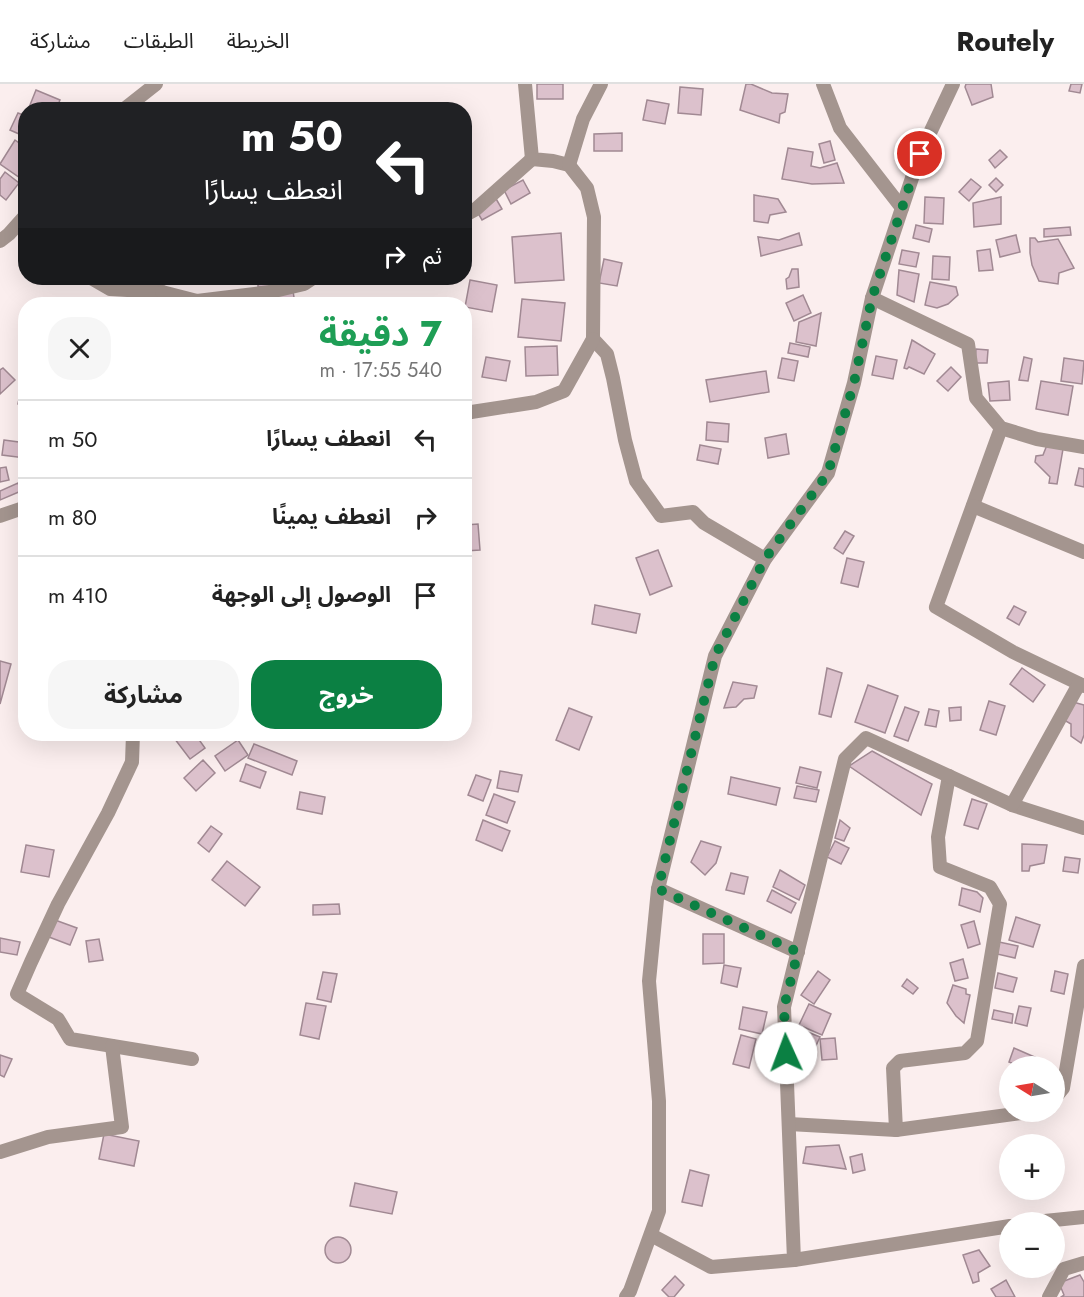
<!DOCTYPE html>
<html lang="ar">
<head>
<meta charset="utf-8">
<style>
	:root { --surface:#fff; --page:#f6f6f6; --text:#222; --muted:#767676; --line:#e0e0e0; --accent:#0b8043 }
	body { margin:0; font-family:Jost,"Noto Sans Arabic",sans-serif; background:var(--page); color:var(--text); direction:rtl; height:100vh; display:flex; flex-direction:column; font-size:22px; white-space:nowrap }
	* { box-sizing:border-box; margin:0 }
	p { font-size:20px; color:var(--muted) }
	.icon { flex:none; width:33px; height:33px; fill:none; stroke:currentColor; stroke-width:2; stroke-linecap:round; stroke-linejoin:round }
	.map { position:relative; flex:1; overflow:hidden; direction:ltr }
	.side { position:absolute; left:18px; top:213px; width:454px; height:444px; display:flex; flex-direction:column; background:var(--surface); border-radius:24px; box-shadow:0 6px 24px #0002; direction:rtl }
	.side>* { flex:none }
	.top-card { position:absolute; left:18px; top:18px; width:454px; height:183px; border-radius:24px; box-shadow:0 6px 24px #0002; direction:rtl; background:#202124; color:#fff; overflow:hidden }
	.needle { width:39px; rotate:281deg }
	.controls { position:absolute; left:999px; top:972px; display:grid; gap:12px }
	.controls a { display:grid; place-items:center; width:66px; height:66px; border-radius:50%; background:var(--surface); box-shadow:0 6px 24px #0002; font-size:30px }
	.pin { position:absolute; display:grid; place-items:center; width:51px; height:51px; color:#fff; margin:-26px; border:3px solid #fff; border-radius:50%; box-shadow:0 2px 6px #0007 }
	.me { position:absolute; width:66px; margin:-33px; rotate:358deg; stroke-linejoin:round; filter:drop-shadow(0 0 4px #0008) }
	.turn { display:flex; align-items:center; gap:21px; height:126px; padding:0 30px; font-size:27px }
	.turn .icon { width:78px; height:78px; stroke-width:2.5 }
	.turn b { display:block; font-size:42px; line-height:51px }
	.then { display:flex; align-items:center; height:57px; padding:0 30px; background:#0003; gap:12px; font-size:22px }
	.round { display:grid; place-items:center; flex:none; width:63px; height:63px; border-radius:24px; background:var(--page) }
	.summary { display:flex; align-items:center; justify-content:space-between; height:102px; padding:0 30px }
	h1 { font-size:36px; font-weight:700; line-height:45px; color:#1e9e55 }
	.button { display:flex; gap:12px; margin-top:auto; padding:12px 30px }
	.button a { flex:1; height:69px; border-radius:24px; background:var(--accent); color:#fff; font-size:24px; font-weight:700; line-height:69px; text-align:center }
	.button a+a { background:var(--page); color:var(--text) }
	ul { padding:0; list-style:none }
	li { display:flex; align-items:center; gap:18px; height:78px; padding:0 30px; border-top:2px solid var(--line) }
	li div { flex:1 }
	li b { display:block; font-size:22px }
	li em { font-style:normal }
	header { display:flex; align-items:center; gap:36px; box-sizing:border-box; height:84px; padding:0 30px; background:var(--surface); border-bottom:2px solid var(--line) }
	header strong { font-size:28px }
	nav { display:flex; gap:33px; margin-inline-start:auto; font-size:21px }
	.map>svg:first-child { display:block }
	.building { fill:#dcc1cc; stroke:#a18993; stroke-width:1.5 }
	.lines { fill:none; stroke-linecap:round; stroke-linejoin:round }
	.minor { stroke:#a4958f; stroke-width:14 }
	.route { stroke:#0b8043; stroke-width:10; stroke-dasharray:0 18 }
</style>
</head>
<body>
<header>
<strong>Routely</strong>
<nav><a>الخريطة</a><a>الطبقات</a><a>مشاركة</a></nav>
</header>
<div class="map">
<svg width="1084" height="1213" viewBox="0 0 1084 1213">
	<rect width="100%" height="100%" fill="#fbeeee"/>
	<g class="building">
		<rect x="537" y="0" width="26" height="15"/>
		<polygon points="746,0 751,0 772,9 788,10 785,28 780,30 779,39 740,26"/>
		<polygon points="966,0 991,0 993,13 972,21 965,3"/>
		<polygon points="1071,0 1082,0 1080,9 1069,7"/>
		<polygon points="680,3 703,5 701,31 678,29"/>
		<polygon points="36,6 60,16 56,26 28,26"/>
		<polygon points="647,16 669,20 665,40 643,36"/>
		<polygon points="18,29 26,32 26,53 10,46"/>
		<polygon points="622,49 622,67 594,67 594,50"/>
		<polygon points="15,56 26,64 26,98 0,80"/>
		<polygon points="830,57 835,76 824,79 819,60"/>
		<polygon points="788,64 813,68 811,82 820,84 837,79 844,99 812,100 782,95"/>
		<polygon points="1000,66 1007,73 995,84 989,76"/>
		<polygon points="5,88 19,99 6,116 0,111 0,95"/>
		<polygon points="996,94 1003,101 996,108 989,101"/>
		<polygon points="971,95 981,103 969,117 959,108"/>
		<polygon points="523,96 530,109 511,120 504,106"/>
		<polygon points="754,111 778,115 786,128 770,131 768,139 754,137"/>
		<polygon points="495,113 502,125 482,136 475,124"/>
		<polygon points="925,113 944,114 943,140 924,139"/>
		<polygon points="1001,113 1001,140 974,143 973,119"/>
		<polygon points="916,141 932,145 929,158 913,154"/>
		<polygon points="1070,143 1071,151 1044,153 1044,145"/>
		<polygon points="561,149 564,196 515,199 512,153"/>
		<polygon points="799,149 802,161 761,172 758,153 779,156"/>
		<polygon points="1016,151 1020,168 1000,173 996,156"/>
		<polygon points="1030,154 1035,154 1038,158 1058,155 1074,184 1059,189 1058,200 1039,197 1032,181 1030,169"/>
		<polygon points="465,158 471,169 465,172"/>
		<polygon points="990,165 993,186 979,187 977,167"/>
		<polygon points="902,166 919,169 916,183 899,180"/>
		<polygon points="933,172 950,173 949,196 932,195"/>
		<polygon points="604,175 622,179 617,202 599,199"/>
		<polygon points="792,185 798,185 799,203 787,205 786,195 789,193"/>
		<polygon points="899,186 919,190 914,218 897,211"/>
		<rect x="258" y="194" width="17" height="9"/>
		<polygon points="470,196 497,201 492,228 465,223"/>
		<polygon points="930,198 956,203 958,211 948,220 937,224 925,221"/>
		<polygon points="293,207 295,220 267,220 266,213"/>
		<polygon points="803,211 811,229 794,237 786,219"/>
		<polygon points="522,215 565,219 561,257 518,253"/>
		<polygon points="821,229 816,262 796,258 799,238"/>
		<polygon points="912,256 935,270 924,290 909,283 907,285 904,284"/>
		<polygon points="790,259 810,263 808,273 788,269"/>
		<polygon points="557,262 558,291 526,292 525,263"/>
		<polygon points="976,265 988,266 987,279 975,279"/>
		<polygon points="876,272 897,276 893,295 872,291"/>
		<polygon points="486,273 510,277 506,297 482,293"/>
		<polygon points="1024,273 1032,275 1028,297 1019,296"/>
		<polygon points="782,274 798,277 794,297 778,294"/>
		<polygon points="1064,274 1084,277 1082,300 1061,297"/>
		<polygon points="951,283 961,293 948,307 937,297"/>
		<polygon points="3,284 15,296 0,310 0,286"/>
		<polygon points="766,287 769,308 710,318 706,296"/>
		<polygon points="23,295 26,296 26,322 18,320"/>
		<polygon points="1009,297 1010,316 990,317 988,299"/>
		<polygon points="1041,297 1073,302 1068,331 1036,325"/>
		<polygon points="707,338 729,340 728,358 706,356"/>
		<polygon points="786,350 789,370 768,374 765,354"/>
		<polygon points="4,356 26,359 25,374 2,371"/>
		<polygon points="700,361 721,365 718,380 697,376"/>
		<polygon points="1047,361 1063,365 1057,400 1049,399 1050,393 1035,378 1036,372 1043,371"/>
		<polygon points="6,383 9,396 0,398 0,384"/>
		<polygon points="1079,384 1084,385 1084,403 1075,401"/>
		<polygon points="18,399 21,407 0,416 0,407"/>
		<polygon points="21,428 26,428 26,448 22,448"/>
		<polygon points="478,440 480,466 465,467 465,441"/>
		<polygon points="845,447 854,452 843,470 834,464"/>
		<polygon points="658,466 672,502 650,511 636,474"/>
		<polygon points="847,474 864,478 858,503 841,499"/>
		<polygon points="595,521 640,530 636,549 592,540"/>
		<polygon points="1014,522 1026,528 1019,541 1007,534"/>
		<polygon points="0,577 11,580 0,620"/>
		<polygon points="827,584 842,589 831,633 819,630"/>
		<polygon points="1022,584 1045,601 1033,618 1010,600"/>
		<polygon points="733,598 757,602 754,614 744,615 736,623 724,624"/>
		<polygon points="868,601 898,612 885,649 855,638"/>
		<polygon points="989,617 1005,622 996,651 980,646"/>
		<polygon points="1073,618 1084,621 1084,651 1081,659 1071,652 1071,640 1064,636"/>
		<polygon points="905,623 919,628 908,657 894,652"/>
		<polygon points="961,623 961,636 950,637 949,624"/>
		<polygon points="569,624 592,633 579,666 556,656"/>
		<polygon points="929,625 939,627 936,643 925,641"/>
		<polygon points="143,650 155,650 150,656"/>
		<polygon points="171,650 195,650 205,664 190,675"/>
		<polygon points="238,656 248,671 225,687 215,672"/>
		<polygon points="254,660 297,677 292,691 248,674"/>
		<polygon points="872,667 932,700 921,731 849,682"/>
		<polygon points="203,676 215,689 196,707 184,694"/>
		<polygon points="246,680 266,688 260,704 240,697"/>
		<polygon points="800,683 821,688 817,704 796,699"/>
		<polygon points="500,687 522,691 518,708 497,704"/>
		<polygon points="476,691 491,696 483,717 468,711"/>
		<polygon points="731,693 780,704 776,721 728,710"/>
		<polygon points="797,702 819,706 816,718 794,714"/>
		<polygon points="300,708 325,713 322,730 297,725"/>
		<polygon points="494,710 515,718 507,739 486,731"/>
		<polygon points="972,715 987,720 978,745 964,741"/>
		<polygon points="483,736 510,747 502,767 476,756"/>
		<polygon points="840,736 850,744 844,757 835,754"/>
		<polygon points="211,742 222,750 209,768 198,759"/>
		<polygon points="701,757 721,763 716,779 705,791 691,778"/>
		<polygon points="835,757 849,764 841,780 827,773"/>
		<polygon points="1022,760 1047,761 1044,779 1030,782 1029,787 1022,787"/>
		<polygon points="26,761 54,766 49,793 21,788"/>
		<polygon points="1065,773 1080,775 1078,789 1063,787"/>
		<polygon points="227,777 260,803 245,822 212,796"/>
		<polygon points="780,786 805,801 799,816 773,803"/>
		<polygon points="731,789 748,793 744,810 726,806"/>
		<polygon points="962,804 977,808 983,814 980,828 959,821"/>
		<polygon points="772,806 796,819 791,829 767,817"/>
		<polygon points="339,820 340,830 313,831 313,821"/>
		<polygon points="1016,833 1040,841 1033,863 1009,856"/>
		<polygon points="55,836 77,844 70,861 49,853"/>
		<polygon points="974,837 980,860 968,864 961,841"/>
		<polygon points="703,850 724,850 724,879 703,880"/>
		<polygon points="0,854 20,858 17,871 0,868"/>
		<polygon points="99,855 103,876 89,878 86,857"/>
		<polygon points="999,858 1018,862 1015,874 997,870"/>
		<polygon points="963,875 968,894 955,897 950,879"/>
		<polygon points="724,881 741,884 737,903 721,899"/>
		<polygon points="818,887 830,896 814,920 801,911"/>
		<polygon points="1055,887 1068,890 1064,910 1051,907"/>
		<polygon points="323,888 337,890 331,918 317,915"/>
		<polygon points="998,889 1017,894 1013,908 995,904"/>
		<polygon points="907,895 918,904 913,910 902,902"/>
		<polygon points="953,901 966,905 966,910 970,911 964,939 956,932 947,919"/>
		<polygon points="306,919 326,922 319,955 300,951"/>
		<polygon points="809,920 831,930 822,951 799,941"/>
		<polygon points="1019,922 1031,924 1027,942 1015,939"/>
		<polygon points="743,923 767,928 762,950 739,945"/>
		<polygon points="994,926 1013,930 1012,939 992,935"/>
		<polygon points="800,945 820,953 814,966 795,957"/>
		<polygon points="741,951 756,955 749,984 733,980"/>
		<polygon points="835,954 837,975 822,976 820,955"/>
		<polygon points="1014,964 1039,975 1036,982 1020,982 1009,978"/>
		<polygon points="0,971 12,975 4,993 0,991"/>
		<polygon points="104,1050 139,1057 134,1082 99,1075"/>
		<polygon points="839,1061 846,1085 803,1079 806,1063"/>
		<polygon points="862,1070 865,1086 853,1089 850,1073"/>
		<polygon points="690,1086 709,1091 702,1122 682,1118"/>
		<polygon points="355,1099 397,1108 392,1130 350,1122"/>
		<circle cx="338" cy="1166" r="13"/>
		<polygon points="979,1166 990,1182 978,1189 979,1197 973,1199 963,1171"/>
		<polygon points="1080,1191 1084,1198 1084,1213 1061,1213 1064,1211 1059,1199"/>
		<polygon points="675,1192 684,1201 674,1213 669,1213 662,1206"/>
		<polygon points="1006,1196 1015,1213 996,1213 991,1205"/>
	</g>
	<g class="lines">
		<g class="minor">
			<polyline points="525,0 532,75 553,77 569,81 587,104 594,133 593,255 607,270 613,294 625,356 636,397 661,432 693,428 704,439 765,475"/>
			<polyline points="823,0 840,44 902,124"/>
			<polyline points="123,26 156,0"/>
			<polyline points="569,81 583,35 601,0"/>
			<polyline points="465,131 476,125 532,75"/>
			<polyline points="0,157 9,150 26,131"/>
			<polyline points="91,194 110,205 162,208 167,220"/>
			<polyline points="162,208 197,217 270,208 304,200 313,194"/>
			<polyline points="872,214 968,260 976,314 1001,344 1037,355 1084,363"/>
			<polyline points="465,329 536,318 564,307 593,255"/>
			<polyline points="1001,344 936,523 1013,568 1084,602"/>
			<polyline points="973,422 1084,468"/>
			<polyline points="0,432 26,423"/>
			<polyline points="133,650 132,678 108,729 58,820 31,878 17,910 58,935 70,955 192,975"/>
			<polyline points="1012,721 1084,744"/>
			<polyline points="658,805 798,868"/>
			<polyline points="1054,1015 1063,1004 1084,882"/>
			<polyline points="789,1040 896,1046 1029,1028"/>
			<polyline points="896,1046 893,984 900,977 965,969 977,957 1000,820 990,803 940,783 938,753 949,692"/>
			<polyline points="0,1068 48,1053 122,1043 112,962"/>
			<polyline points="1035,1138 1084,1133"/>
			<polyline points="651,1151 711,1183 794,1176 784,923 845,675 866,654 1012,721 1079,600"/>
			<polyline points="794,1176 1010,1142"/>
			<polyline points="626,1213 630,1207 659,1127 659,1017 649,897 658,805 715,572 765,475 828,389 854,299 872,214 920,70 953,0"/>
			<polyline points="1049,1213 1064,1185 1084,1179"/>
		</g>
	</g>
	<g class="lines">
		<polyline class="route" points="786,969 784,923 798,868 658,805 715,572 765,475 828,389 854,299 872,214 920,70"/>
	</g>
</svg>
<div class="controls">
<a><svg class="needle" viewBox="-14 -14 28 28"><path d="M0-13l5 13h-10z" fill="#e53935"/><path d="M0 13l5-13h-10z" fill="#767676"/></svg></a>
<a>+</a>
<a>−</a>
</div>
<div class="pin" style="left:920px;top:70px;background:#d93025"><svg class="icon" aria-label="arrive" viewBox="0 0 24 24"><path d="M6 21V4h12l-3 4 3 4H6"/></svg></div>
<svg class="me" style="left:786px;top:969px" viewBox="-20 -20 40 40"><circle r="19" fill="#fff"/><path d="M0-13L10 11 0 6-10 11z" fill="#0b8043"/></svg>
<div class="top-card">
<div class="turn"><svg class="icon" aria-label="left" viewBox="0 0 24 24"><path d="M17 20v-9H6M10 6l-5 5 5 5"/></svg><div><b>50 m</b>انعطف يسارًا</div></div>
<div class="then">ثم<svg class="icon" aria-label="right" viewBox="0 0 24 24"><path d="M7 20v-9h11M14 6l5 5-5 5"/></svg></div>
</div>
<section class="side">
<div class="summary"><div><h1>7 دقيقة</h1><p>540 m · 17:55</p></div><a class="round"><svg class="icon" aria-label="close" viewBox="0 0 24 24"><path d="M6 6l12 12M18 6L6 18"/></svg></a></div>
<ul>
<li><svg class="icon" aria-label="left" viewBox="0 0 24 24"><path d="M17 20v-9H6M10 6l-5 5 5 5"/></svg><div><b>انعطف يسارًا</b></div><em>50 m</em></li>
<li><svg class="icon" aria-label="right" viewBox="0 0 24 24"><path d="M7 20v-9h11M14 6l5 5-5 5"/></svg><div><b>انعطف يمينًا</b></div><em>80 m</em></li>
<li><svg class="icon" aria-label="arrive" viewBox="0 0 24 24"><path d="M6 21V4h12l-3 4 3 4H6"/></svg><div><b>الوصول إلى الوجهة</b></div><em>410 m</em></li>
</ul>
<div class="button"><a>خروج</a><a>مشاركة</a></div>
</section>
</div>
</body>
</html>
